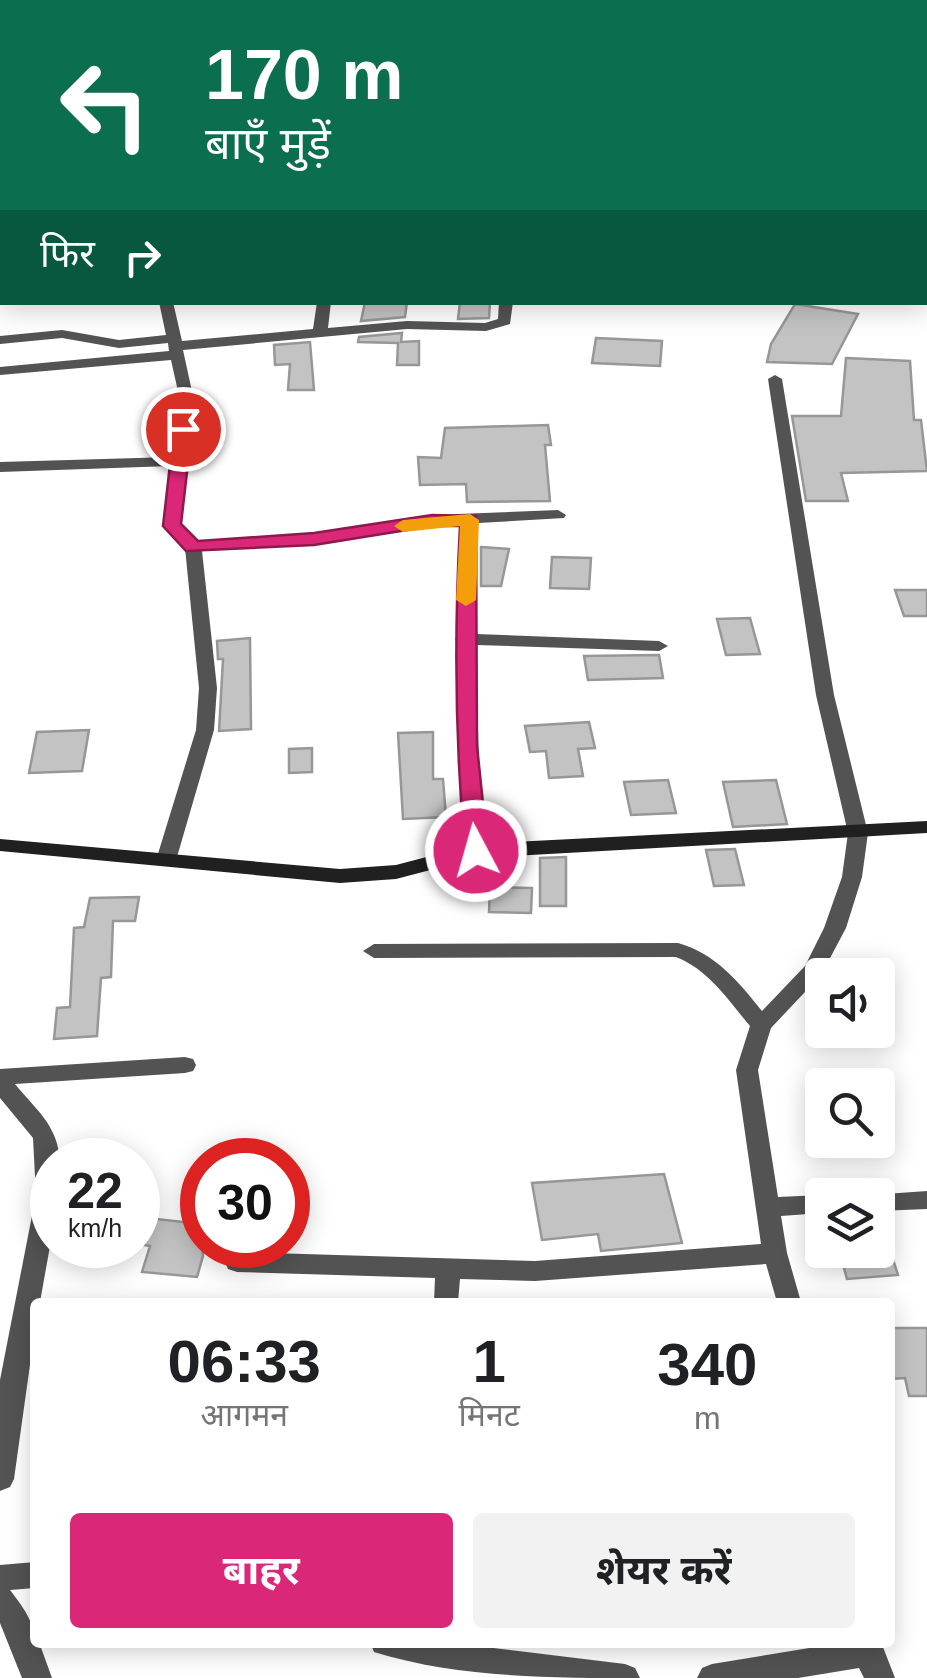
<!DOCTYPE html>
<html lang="hi">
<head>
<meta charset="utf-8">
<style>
	:root { --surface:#fff; --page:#f2f2f2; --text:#202124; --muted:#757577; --accent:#db2777 }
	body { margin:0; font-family:Helvetica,"Noto Sans Devanagari",sans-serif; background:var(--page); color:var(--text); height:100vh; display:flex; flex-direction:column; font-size:38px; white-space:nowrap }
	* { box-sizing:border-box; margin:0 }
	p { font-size:32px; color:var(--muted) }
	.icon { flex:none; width:55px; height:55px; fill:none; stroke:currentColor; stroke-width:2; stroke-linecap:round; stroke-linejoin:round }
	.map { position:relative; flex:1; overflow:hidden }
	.sheet { position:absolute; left:30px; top:1298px; width:865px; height:350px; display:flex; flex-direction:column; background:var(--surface); border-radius:10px; box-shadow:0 5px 25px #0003 }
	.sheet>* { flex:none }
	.hud { position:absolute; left:0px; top:0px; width:928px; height:305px; box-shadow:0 5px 25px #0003; background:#0b6e4f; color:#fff; overflow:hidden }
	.buttons { position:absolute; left:805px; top:958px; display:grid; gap:20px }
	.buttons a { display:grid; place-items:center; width:90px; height:90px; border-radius:10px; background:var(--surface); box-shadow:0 5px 25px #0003; font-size:50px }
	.speed { position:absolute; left:30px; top:1138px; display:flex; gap:20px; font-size:50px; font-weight:700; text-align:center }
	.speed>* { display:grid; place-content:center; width:130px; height:130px; border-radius:50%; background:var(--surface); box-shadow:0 5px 25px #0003; line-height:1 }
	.speed small { font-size:25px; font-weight:400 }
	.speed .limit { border:15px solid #d22; background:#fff; color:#111 }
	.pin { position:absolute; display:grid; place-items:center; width:85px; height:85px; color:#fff; margin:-42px; border:5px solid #fff; border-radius:50%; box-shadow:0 2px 10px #0007 }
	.me { position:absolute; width:110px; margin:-55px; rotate:354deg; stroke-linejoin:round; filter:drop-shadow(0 0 8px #0008) }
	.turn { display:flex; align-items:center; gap:35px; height:210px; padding:0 40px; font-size:45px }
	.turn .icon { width:130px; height:130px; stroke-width:2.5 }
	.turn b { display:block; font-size:70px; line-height:85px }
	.then { display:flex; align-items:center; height:95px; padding:0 40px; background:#0003; gap:20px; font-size:38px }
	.eta { display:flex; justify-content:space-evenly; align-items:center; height:170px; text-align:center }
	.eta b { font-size:60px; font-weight:700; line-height:70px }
	.action { display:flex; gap:20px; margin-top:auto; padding:20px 40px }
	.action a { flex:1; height:115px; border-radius:10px; background:var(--accent); color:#fff; font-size:40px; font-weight:700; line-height:115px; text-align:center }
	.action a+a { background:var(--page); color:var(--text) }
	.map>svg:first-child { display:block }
	.building { fill:#c3c3c3; stroke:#979797; stroke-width:2.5 }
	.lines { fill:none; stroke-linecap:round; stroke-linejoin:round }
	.street { fill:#535353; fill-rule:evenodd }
	.secondary { fill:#202020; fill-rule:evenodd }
	.route { fill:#db2777; stroke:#8e194d; stroke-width:2.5 }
	.slow { fill:#f59e0b }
</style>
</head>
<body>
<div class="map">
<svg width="927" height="1678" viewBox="0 0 927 1678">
	<rect width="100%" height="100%" fill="#fff"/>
	<g class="building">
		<polygon points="365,302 407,302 405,317 361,321"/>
		<polygon points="460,302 490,302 489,318 458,319"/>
		<polygon points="795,304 858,314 832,364 767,362 771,344"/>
		<polygon points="402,333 401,342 419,341 419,365 397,365 398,343 358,342 359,337"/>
		<polygon points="596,338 662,341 660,366 592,363"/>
		<polygon points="310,342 314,390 288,390 290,364 275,365 274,345"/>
		<polygon points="846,358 910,361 914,420 921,420 927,471 841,473 848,501 806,501 792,416 841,416"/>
		<polygon points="548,425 551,445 545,445 550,501 467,502 466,484 420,485 418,457 441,458 445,428"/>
		<polygon points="481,547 509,549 501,586 481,586"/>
		<polygon points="552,557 591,558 589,589 550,588"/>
		<polygon points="895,590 927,590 927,616 904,616"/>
		<polygon points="750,618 760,654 726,655 717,619"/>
		<polygon points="250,638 251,729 219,731 223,659 218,659 217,641"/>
		<polygon points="659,655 663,678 588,680 584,656"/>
		<polygon points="589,722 595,748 578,749 583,776 549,778 546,751 530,752 525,726"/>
		<polygon points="89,730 82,771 29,773 37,732"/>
		<polygon points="433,732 433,779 443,779 446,817 403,819 398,733"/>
		<polygon points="312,748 312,772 289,773 289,749"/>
		<polygon points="668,780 676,813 631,815 624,782"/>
		<polygon points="776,780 787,824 733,827 723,782"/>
		<polygon points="735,849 744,885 714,886 706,850"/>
		<polygon points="566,857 566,906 540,906 540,858"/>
		<polygon points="490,887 532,888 531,913 489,912"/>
		<polygon points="139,897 135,921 113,921 111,977 101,978 97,1036 54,1039 57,1008 70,1007 74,928 84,927 90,898"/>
		<polygon points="664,1174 682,1243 601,1251 598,1234 542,1240 532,1183"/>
		<polygon points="138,1217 202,1224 203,1256 197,1277 142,1272 150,1246 138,1244"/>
		<polygon points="839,1250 890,1250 898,1275 847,1279"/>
		<polygon points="890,1328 927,1328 927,1396 909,1396 905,1378 890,1379"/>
	</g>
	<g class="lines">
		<g class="street">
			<polygon points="336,0 349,0 350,2 338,2"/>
			<polygon points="516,0 530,0 531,2 518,2"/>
			<polygon points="604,0 617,0 618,2 606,2"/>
			<polygon points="800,0 815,0 816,2 802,2"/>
			<rect x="925" y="100" width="2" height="7"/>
			<polygon points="925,161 927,162 927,174 925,173"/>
			<polygon points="159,302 173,302 182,341 313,329 317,302 331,302 328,328 407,321 485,323 498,319 499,302 513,302 510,324 486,331 407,329 183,350 193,396 180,525 197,542 315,534 432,515 558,510 566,515 564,518 478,523 476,634 659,641 668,646 659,651 476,645 479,768 486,851 483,856 476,858 466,851 460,768 458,643 455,639 458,635 462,524 432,525 315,544 202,551 217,688 214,730 177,857 167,864 157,857 196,730 199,688 185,548 164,526 171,466 0,472 0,462 172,457 179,396 171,360 0,375 0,367 169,351 168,343 119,348 62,338 0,344 0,336 62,330 119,340 166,335"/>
			<path d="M 775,375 L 782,379 L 834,695 L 868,833 L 862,877 L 846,928 L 821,975 L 771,1028 L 758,1070 L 778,1197 L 822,1195 L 823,1195 L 822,1213 L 781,1216 L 787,1253 L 801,1302 L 777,1302 L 766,1264 L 535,1281 L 460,1279 L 458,1302 L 434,1302 L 435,1278 L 237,1272 L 228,1269 L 225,1262 L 228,1255 L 237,1252 L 535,1261 L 761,1244 L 736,1070 L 750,1026 C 728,1000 709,970 676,957 L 374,958 L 363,951 L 374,944 L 678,943 C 716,954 738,981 762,1011 L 805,966 L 824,928 L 842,877 L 848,833 L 816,695 L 768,379 Z"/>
			<path d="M 185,1057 L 193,1059 L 196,1065 L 193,1071 L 185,1073 L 15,1084 C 36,1110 57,1124 60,1160 L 52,1160 L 52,1235 L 40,1302 L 35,1302 L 35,1329 L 14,1479 L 10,1487 L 0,1491 L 0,1380 L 36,1195 L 33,1138 L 0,1098 L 0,1069 Z"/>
			<polygon points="927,1191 927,1209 878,1211 878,1195 871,1195"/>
			<path d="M 35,1562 L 35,1588 L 10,1590 C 22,1606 35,1622 35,1642 L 39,1642 L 52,1678 L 22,1678 L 0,1623 L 0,1565 Z"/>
			<path d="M 370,1642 L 444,1642 L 625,1664 L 635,1668 L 640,1678 C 551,1678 458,1678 374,1652 Z"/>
			<polygon points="846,1642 881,1642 895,1678 864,1678 859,1668 798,1678 697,1678 702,1668 712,1664"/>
		</g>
		<g class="secondary">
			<polygon points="247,0 259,0 260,2 249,2"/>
			<polygon points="927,116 927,124 925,125 925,117"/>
			<rect x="925" y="161" width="2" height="8"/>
			<polygon points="927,821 927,833 476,858 396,879 340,883 0,851 0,839 340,869 396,865 476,844"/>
		</g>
	</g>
	<path class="route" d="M 183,424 L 192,429 L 181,524 L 198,541 L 314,533 L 432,515 L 476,516 L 477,746 L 488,851 L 485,856 L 468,856 L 465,851 C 455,742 454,635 460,526 L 432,526 L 314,545 L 186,551 L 163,526 L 174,429 Z"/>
	<polygon class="slow" points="470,514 479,520 476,600 466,606 456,600 460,526 403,532 394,526 403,520"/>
</svg>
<div class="buttons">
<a><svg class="icon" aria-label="sound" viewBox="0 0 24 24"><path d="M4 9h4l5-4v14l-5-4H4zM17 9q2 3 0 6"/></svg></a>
<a><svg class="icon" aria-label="search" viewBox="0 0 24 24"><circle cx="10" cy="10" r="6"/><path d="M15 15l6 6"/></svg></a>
<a><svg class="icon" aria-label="layers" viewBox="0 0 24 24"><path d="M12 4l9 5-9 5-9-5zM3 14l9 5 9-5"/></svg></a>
</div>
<div class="speed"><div>22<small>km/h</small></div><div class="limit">30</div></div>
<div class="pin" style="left:183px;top:429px;background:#d93025"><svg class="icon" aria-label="arrive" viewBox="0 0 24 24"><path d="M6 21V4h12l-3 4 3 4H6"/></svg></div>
<svg class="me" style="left:476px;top:851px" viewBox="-20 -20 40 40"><circle r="17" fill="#db2777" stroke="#fff" stroke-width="3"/><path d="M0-11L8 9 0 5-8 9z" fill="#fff"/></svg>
<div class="hud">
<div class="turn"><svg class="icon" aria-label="left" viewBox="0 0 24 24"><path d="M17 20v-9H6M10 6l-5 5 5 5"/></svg><div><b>170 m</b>बाएँ मुड़ें</div></div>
<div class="then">फिर<svg class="icon" aria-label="right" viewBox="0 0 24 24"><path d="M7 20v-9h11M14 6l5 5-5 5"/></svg></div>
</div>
<section class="sheet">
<div class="eta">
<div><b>06:33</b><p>आगमन</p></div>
<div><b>1</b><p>मिनट</p></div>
<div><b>340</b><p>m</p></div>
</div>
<div class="action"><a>बाहर</a><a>शेयर करें</a></div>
</section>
</div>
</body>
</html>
